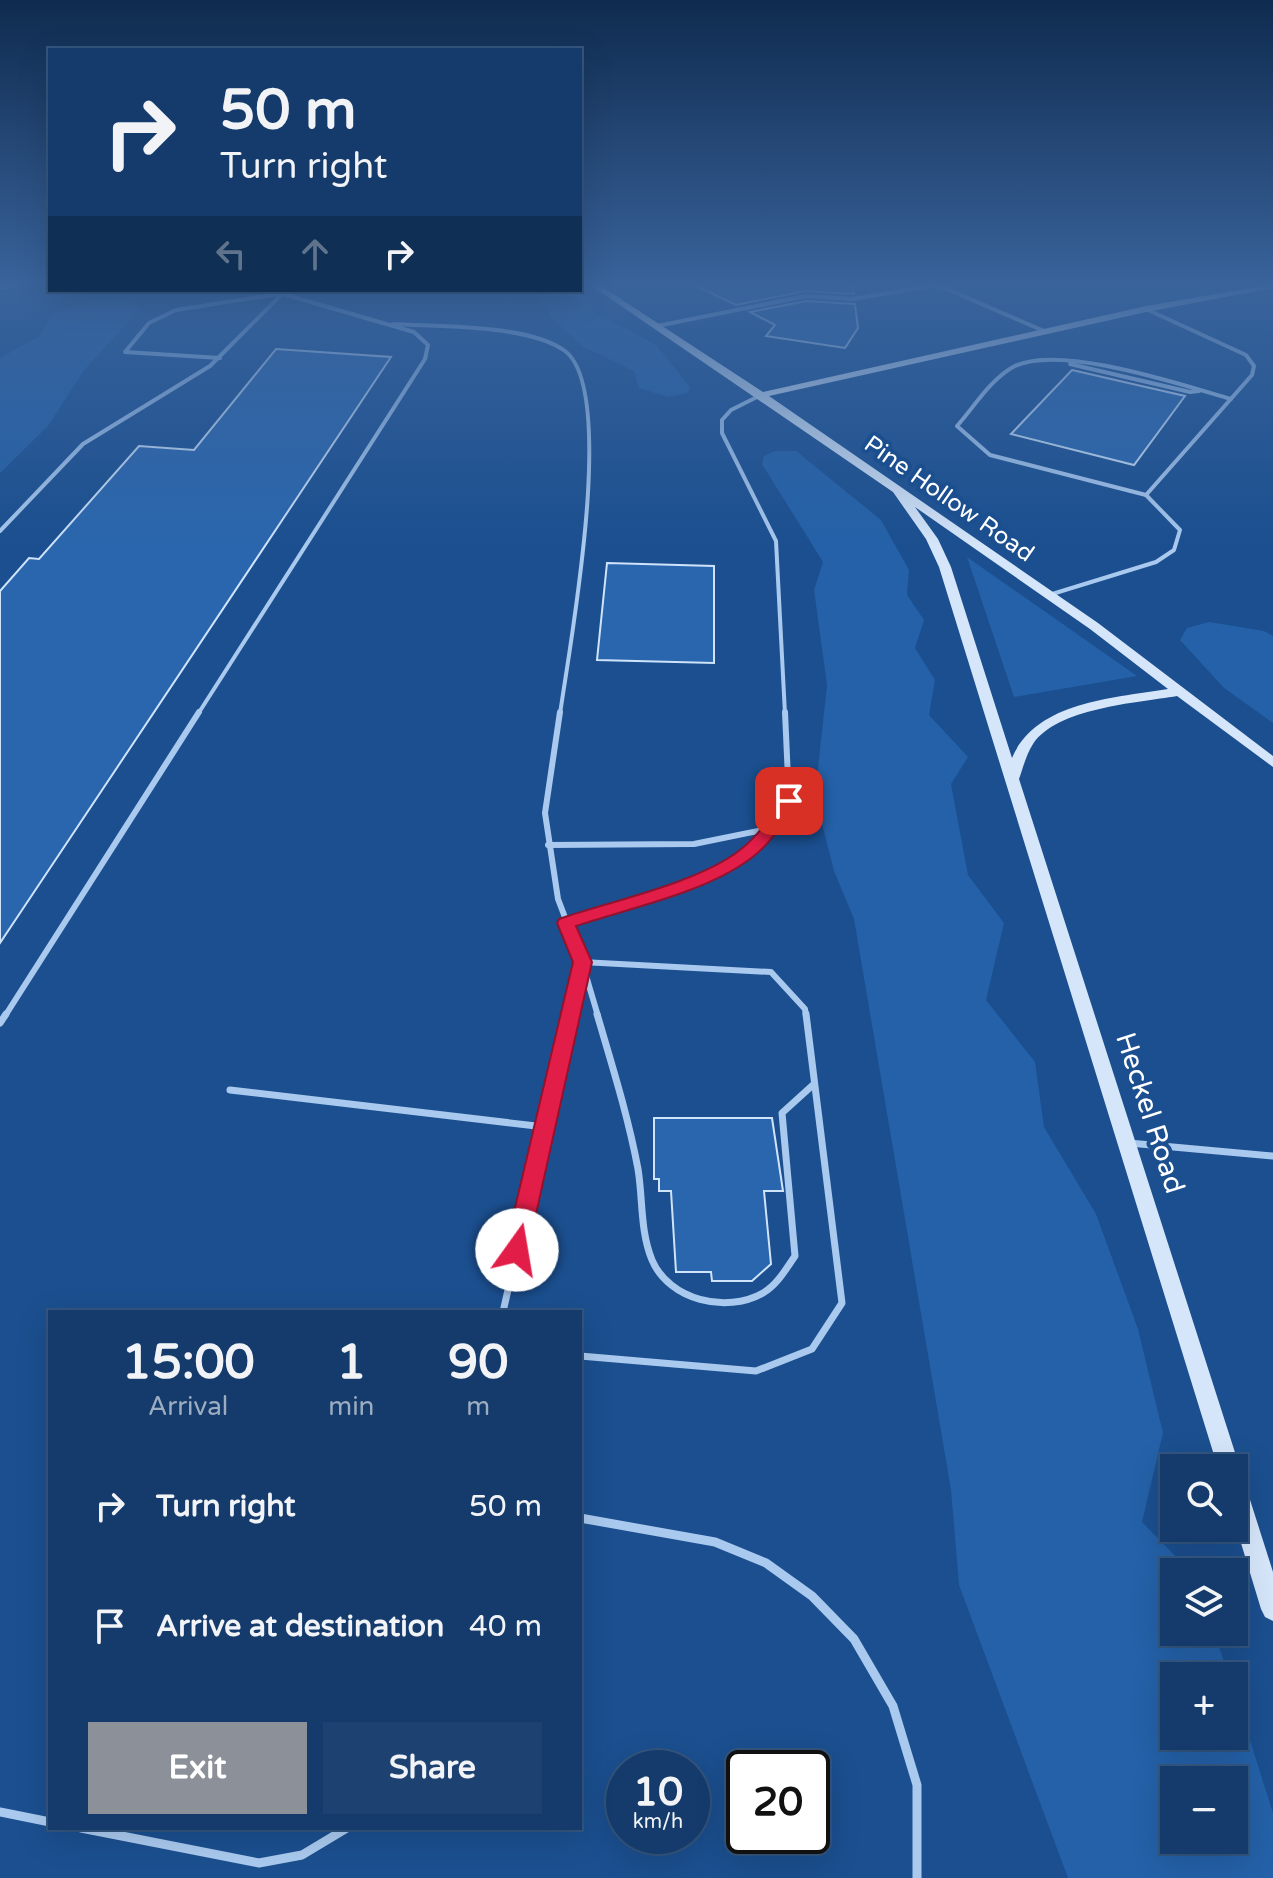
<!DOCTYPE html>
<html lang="en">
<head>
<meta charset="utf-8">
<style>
	:root { --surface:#143b6b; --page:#1d4271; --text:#f1f3f6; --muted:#9dadc1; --line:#33557e; --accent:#8c9099 }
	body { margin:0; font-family:"Varela Round",sans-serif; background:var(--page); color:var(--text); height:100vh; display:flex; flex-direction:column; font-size:30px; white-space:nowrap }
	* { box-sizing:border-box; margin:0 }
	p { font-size:26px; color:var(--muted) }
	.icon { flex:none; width:44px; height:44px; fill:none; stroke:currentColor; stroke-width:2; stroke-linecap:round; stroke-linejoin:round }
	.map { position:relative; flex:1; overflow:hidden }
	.panel { position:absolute; left:48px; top:1310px; width:534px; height:520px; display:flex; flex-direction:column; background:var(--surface); border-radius:0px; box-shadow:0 8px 32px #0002,0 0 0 2px var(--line) }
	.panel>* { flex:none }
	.guide { position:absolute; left:48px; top:48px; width:534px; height:244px; border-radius:0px; box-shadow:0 8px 32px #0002,0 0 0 2px var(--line); background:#143b6b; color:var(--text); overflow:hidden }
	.tools { position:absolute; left:1160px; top:1454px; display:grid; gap:16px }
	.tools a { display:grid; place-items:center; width:88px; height:88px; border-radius:0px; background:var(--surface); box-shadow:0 8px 32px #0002,0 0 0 2px var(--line); font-size:40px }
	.speed { position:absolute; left:606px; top:1750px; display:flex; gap:16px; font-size:40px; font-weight:700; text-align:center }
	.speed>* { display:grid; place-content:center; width:104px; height:104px; border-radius:50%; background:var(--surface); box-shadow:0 8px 32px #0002,0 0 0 2px var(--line); line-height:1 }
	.speed small { font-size:20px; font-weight:400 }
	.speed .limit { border:4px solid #111; border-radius:12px; background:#fff; color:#111 }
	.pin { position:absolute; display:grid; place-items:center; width:68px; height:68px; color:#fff; margin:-34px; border-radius:16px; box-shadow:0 4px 12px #0006 }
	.me { position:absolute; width:88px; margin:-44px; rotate:13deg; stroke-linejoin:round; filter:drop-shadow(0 0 6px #0008) }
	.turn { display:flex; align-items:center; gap:28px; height:168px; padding:0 40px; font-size:36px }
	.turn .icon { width:104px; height:104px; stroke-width:2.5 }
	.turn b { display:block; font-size:56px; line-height:68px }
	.lanes { display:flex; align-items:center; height:76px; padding:0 40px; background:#0003; justify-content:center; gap:40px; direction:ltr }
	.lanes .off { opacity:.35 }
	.eta { display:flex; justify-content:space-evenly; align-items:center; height:136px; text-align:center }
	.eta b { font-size:48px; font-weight:700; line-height:56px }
	.primary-button { display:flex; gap:16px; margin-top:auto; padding:16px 40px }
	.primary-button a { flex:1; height:92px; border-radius:0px; background:var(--accent); color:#fff; font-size:32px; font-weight:700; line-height:92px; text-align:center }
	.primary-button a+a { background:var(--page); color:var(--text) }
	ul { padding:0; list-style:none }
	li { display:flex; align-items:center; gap:24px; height:120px; padding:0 40px }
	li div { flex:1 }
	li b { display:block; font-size:30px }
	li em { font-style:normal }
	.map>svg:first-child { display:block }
	.green { fill:#2461a8; fill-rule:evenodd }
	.building { fill:#2a66ad; stroke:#cfe3fa; stroke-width:2 }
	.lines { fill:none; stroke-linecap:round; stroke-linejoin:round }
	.lane-far3 { stroke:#a9c9ee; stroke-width:4 }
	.lane-far2 { stroke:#a9c9ee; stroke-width:6 }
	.lane-far1 { stroke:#a9c9ee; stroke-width:7 }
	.lane { stroke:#a9c9ee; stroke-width:9 }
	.secondary { fill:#d6e6fa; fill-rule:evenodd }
	.route { fill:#e11d48; stroke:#92132f; stroke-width:2 }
	.labels { text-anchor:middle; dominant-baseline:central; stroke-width:8; stroke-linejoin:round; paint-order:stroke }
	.far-street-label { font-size:24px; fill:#fff; stroke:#1b4f8f }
	.street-label { font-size:28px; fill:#fff; stroke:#1b4f8f }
</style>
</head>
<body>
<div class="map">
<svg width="1273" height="1878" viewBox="0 0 1273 1878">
	<rect width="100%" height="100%" fill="#1b4f8f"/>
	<g class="green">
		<polygon points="545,290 580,290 589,297 596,313 656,345 690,387 688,393 668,397 639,388 634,371 584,347 550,316 546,303 539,297"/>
		<polygon points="120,299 140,309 85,369 48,426 0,473 0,358 40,336 53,313 87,302"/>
		<path d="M 775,451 L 796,451 L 881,520 L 909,570 L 907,595 L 924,620 L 915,648 L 935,680 L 929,715 L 968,757 L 951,784 L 968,875 L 1004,923 L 986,1000 L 1035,1062 L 1044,1127 L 1096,1214 L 1138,1329 L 1163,1433 L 1142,1522 L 1191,1572 L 1174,1572 L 1174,1632 L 1214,1632 L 1229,1676 L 1174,1676 L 1174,1736 L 1234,1736 L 1234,1690 L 1273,1813 L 1273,1878 L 1068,1878 L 959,1585 L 951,1490 L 854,919 L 834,871 L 815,796 L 827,685 L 814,590 L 823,562 L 762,464 L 764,456 ZM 1174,1780 L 1234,1780 L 1234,1840 L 1174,1840 Z"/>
		<polygon points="967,557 1137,676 1014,697"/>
		<polygon points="1209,622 1264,631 1273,636 1273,723 1224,688 1180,640 1187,628"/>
	</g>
	<g class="building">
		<polygon points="692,284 852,284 854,294 805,291 736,305"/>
		<polygon points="806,301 855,304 858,328 845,348 766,336 775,325 750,312"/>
		<polygon points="276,349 391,357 0,943 0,591 29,558 39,559 139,446 194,450"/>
		<polygon points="1072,370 1137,385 1185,396 1134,465 1011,434"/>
		<polygon points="607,563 714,566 714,663 597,660"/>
		<polygon points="654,1118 772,1118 783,1191 764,1191 771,1264 752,1281 712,1281 711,1272 676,1272 671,1191 659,1191 659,1179 654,1179"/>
	</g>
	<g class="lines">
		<g class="lane-far3">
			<path d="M 393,324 C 439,327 528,324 565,351 C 618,391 569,649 560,714"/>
			<polyline points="657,326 806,296 852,299 938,285 1044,331"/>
			<polyline points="220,358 125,352 149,323 176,310 279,294"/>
			<polyline points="1070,364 1190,392 1199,391"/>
			<polyline points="761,395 731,410 722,420 722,433 776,541 785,714"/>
			<path d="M 1146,495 L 990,455 L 957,426 C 974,407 990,380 1013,367 C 1058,343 1182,385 1231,399"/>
			<polyline points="0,531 83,444 210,366 282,294"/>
			<polyline points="1049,595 1156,562 1174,550 1180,530 1146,495 1252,375 1254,366 1246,355 1146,309"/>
			<polyline points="198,714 425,359 428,345 414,332 269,290"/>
		</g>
		<g class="lane-far2">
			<polyline points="560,712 545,813 558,899 582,962 570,1016"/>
			<polyline points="548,845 694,844 768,829"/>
			<path d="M 566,923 C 626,904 703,893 751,850 C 766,836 777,818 789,801 L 785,712"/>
			<polyline points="5,1016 199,712"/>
			<polyline points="598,1016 582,962 771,972 805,1009 806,1016"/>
		</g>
		<g class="lane-far1">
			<path d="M 597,1014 C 612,1065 628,1116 638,1169 C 643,1199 640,1231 652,1260 C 669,1300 726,1314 763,1293 C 777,1285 786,1269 795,1256 L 782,1113 L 814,1084"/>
			<polyline points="0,1023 6,1014"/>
			<polyline points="230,1090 545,1127"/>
			<polyline points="1129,1143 1273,1156"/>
			<polyline points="503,1312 570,1014"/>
			<polyline points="580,1356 756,1371 812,1349 842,1303 806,1014"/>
		</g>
		<g class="lane">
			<polyline points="580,1518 715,1542 766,1563 812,1596 854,1639 893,1706 917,1785 917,1878"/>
			<polyline points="0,1812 50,1822"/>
			<polyline points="81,1828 259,1863 302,1855 347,1828"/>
		</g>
		<g class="secondary">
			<polygon points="0,284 29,284 0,290"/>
			<path d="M 589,284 L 598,284 L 763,392 L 1146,306 L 1273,284 L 1273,288 L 1146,312 L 769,396 L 1098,623 L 1273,756 L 1273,767 L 1177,696 C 1136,703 1057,708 1033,744 C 1026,755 1023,768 1019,779 L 1240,1468 L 1237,1474 L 1242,1476 L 1245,1484 L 1273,1572 L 1273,1621 L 1265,1617 L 1261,1609 L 1234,1520 L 1234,1468 L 1218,1468 L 939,567 L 926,539 L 893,492 ZM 915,507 L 1090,629 L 1168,689 C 1115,698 1036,701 1012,758 L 951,567 L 938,539 Z"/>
		</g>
	</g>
	<linearGradient id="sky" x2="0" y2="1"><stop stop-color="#0f2b4f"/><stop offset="0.52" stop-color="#39639b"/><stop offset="1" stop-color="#39639b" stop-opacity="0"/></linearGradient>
	<rect width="1273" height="546" fill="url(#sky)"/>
	<path class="route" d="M 789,796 L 797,801 C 784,822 771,844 750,859 C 704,893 630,908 576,926 L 592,962 L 528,1250 L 524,1257 L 517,1260 L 509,1257 L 505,1250 L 573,962 L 557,923 L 559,919 C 611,901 698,883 740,850 C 758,836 771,817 783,798 Z"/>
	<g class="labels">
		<g class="far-street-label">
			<text transform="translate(949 499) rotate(35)">Pine Hollow Road</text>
		</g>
		<g class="street-label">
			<text transform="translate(1150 1113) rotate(72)">Heckel Road</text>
		</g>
	</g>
</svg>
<div class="tools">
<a><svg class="icon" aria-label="search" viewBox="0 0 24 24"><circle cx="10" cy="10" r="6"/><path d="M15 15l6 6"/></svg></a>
<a><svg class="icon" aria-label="layers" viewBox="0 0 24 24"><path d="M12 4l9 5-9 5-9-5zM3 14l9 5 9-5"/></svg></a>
<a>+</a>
<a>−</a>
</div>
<div class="speed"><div>10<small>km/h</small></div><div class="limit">20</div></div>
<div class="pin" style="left:789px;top:801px;background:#d93025"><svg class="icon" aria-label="arrive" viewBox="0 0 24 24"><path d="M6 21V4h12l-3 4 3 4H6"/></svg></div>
<svg class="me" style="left:517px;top:1250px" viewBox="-20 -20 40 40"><circle r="19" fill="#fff"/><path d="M0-13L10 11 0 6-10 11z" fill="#e11d48"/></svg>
<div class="guide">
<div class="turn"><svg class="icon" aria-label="right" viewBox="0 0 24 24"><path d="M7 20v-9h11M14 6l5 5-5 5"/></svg><div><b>50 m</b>Turn right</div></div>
<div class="lanes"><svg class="icon off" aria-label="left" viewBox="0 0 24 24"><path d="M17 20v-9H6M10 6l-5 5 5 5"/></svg><svg class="icon off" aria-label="ahead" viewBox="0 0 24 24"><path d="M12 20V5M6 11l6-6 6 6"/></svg><svg class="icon" aria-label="right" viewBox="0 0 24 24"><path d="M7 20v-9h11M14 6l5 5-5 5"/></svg></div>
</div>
<section class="panel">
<div class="eta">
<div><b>15:00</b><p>Arrival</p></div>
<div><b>1</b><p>min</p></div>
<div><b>90</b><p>m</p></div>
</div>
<ul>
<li><svg class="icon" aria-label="right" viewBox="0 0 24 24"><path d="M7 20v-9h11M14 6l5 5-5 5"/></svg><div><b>Turn right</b></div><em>50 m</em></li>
<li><svg class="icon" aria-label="arrive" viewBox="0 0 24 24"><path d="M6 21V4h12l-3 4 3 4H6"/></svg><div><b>Arrive at destination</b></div><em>40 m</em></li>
</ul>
<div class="primary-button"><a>Exit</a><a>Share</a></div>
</section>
</div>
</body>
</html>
